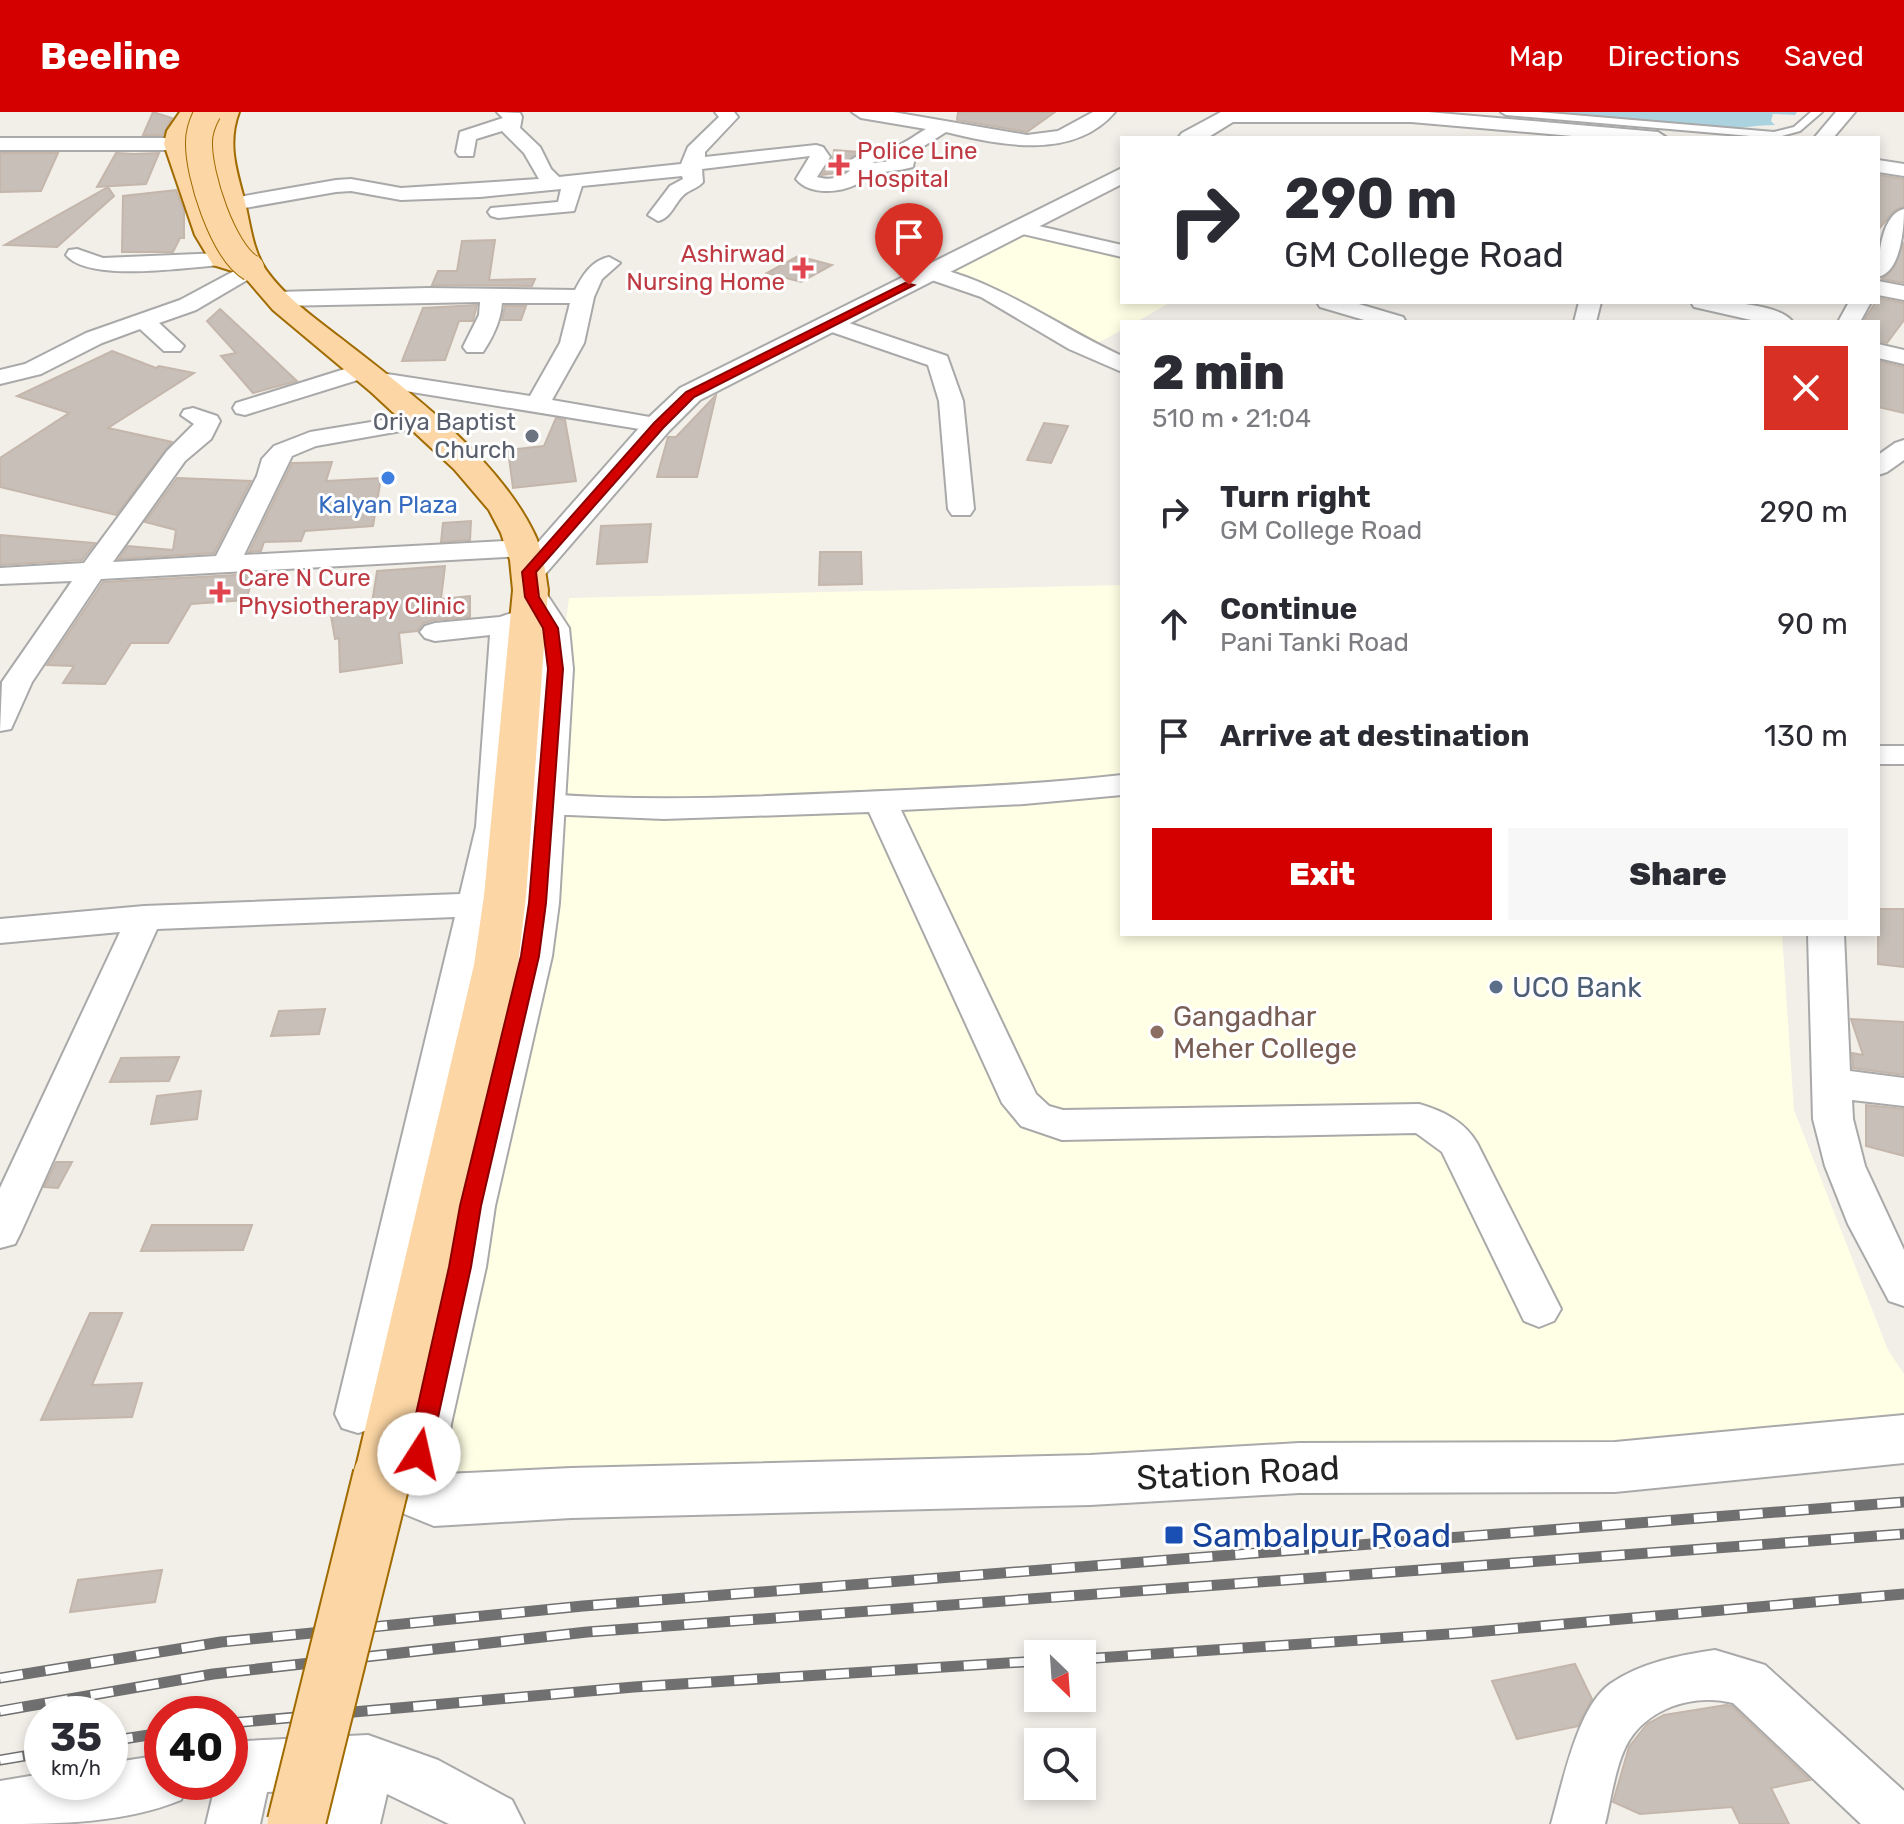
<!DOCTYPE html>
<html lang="en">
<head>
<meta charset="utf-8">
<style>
	:root { --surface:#fff; --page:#f7f7f7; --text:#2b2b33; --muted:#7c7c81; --accent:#d40000 }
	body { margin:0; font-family:Rubik,sans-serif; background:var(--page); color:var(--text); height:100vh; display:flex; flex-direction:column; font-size:30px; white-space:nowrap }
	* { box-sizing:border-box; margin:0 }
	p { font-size:26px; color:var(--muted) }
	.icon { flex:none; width:44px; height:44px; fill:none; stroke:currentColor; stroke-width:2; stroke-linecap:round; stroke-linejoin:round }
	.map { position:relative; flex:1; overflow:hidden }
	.side { position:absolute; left:1120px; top:208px; width:760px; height:616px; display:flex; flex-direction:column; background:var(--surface); border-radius:0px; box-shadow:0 4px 12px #0003 }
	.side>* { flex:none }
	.hud { position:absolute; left:1120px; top:24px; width:760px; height:168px; border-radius:0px; box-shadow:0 4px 12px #0003; background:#fff; color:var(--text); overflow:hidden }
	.needle { width:52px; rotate:155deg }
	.tools { position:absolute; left:1024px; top:1528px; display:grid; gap:16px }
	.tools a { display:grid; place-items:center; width:72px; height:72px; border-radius:0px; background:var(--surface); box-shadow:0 4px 12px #0003; font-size:40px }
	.speed { position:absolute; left:24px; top:1584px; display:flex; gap:16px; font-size:40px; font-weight:700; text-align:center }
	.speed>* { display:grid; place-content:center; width:104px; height:104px; border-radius:50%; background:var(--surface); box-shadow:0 4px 12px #0003; line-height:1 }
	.speed small { font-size:20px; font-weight:400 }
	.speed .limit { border:12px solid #d22; background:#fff; color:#111 }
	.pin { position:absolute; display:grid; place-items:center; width:68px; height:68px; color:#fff; margin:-82px -34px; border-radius:50% 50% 50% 0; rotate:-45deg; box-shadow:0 0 8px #0007 }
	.pin .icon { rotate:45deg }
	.me { position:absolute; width:88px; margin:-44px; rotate:10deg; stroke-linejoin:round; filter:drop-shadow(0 0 6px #0008) }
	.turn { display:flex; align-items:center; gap:28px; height:168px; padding:0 32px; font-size:36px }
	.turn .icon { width:104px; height:104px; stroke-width:2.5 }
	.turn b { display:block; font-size:56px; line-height:68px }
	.round { display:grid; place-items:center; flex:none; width:84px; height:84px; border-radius:0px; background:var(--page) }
	.headline { display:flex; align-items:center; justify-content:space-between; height:136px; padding:0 32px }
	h1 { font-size:48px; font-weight:800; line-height:60px }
	.action { display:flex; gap:16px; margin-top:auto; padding:16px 32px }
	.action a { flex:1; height:92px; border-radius:0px; background:var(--accent); color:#fff; font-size:32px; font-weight:800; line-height:92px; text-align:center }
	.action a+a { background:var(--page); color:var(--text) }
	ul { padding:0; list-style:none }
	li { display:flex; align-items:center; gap:24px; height:112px; padding:0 32px }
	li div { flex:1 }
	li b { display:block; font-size:30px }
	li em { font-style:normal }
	header { display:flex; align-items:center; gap:48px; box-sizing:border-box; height:112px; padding:0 40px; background:var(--accent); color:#fff }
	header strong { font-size:38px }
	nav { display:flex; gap:44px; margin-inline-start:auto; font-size:28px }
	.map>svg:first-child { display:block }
	.education { fill:#ffffe5 }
	.water { fill:#aad3df }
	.building { fill:#c7bfb8; stroke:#c4b6ab; stroke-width:2 }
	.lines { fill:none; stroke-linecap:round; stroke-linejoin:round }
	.service-casing { stroke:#a9a9a9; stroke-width:4 }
	.minor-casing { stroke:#a9a9a9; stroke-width:4 }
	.tertiary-casing { stroke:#a9a9a9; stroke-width:4 }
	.primary-casing { stroke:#a06b00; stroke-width:4 }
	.service { fill:#fff; fill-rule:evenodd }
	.minor { fill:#fff; fill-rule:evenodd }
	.tertiary { fill:#fff; fill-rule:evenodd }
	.primary { fill:#fcd6a4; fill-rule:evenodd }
	.rail-casing { stroke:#707070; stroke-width:11 }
	.rail { stroke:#fff; stroke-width:8; stroke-dasharray:23; stroke-linecap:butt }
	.primary-bridge-far1-casing { stroke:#a06b00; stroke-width:28; stroke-linecap:butt }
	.primary-bridge-casing { stroke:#a06b00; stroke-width:61; stroke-linecap:butt }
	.primary-bridge-far1 { stroke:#fcd6a4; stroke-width:26 }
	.primary-bridge { stroke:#fcd6a4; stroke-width:57 }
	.route { fill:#d40000; stroke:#8a0000; stroke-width:2 }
	.health-dot { fill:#e0444e; stroke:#fff; stroke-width:3 }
	.worship-dot { fill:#6b7280; stroke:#fff; stroke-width:3 }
	.shop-dot { fill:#3f7fe0; stroke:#fff; stroke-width:3 }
	.service-dot { fill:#5c6f8a; stroke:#fff; stroke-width:3 }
	.education-dot { fill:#8d6e63; stroke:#fff; stroke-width:3 }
	.transit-dot { fill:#1a4fb4; stroke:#fff; stroke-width:3 }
	.labels { text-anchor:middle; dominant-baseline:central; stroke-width:6; stroke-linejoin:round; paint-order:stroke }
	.far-health-label { font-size:24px; fill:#be3a42; stroke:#fff; text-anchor:start }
	.far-worship-label { font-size:24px; fill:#5b616d; stroke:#fff; text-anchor:end }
	.far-shop-label { font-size:24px; fill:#366cbe; stroke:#fff }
	.service-label { font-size:28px; fill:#4e5e75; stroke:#fff; text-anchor:start }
	.education-label { font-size:28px; fill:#785e54; stroke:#fff; text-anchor:start }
	.near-street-label { font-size:34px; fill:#222; stroke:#fff }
	.near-transit-label { font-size:34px; fill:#164399; stroke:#fff; text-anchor:start }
</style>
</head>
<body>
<header>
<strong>Beeline</strong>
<nav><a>Map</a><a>Directions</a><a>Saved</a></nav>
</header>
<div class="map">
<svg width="1904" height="1712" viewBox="0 0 1904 1712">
	<rect width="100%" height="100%" fill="#f2efe9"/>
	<g class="education">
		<polygon points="1022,119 1122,142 1122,190 1171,190 1136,210 1122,210 1122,218 1092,234 943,161"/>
		<polygon points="1122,473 1122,822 1782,822 1794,998 1888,1238 1904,1262 1904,1317 1618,1337 420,1373 557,578 569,486"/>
	</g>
	<path class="water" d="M 1539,0 L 1797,0 L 1795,3 L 1773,2 L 1771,9 L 1775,13 C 1759,13 1742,16 1726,17 C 1678,21 1620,5 1571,3 L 1567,6 Z"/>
	<g class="building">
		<polygon points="153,0 172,6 163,23 143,23"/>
		<polygon points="958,0 1055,0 1027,20 957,8"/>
		<polygon points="834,38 860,40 845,50 848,57 843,60 822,63 833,47"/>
		<polygon points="0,41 58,41 41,79 0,80"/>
		<polygon points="116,41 134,42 159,41 146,72 97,75"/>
		<polygon points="1878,63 1904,67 1904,94 1894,99 1878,118"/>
		<polygon points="108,75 114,84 57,135 5,133"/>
		<polygon points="176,78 184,99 184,126 180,126 173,140 122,140 123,84"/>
		<polygon points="495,128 489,168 535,167 532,174 432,173 438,159 457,159 462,129"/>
		<polygon points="1904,130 1904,171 1882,167 1894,156"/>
		<polygon points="798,144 832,153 801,170 767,161"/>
		<polygon points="1878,186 1904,191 1904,208 1887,231 1878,229 1878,210 1863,210"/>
		<polygon points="477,193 473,209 459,209 445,248 402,249 423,196"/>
		<polygon points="505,194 526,194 521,208 502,208"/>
		<polygon points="220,197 262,236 297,269 253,281 221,244 236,241 207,209"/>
		<polygon points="112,239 156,256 159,254 194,261 108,316 172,330 116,403 0,375 0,346 69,301 17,284"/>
		<polygon points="1878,249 1904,255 1904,301 1878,295"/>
		<polygon points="716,283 697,365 657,365 668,325 676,325"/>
		<polygon points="556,306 565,308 576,369 513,376 508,338 544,334"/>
		<polygon points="1044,311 1068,314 1051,351 1027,348"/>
		<polygon points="332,350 326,369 381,366 373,414 305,419 301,429 264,430 261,439 249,440 292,351"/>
		<polygon points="177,366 251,369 214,441 119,447 128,434 173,438 176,418 145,410"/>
		<polygon points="471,409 470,428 441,430 443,411"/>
		<polygon points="651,412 647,450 597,452 601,414"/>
		<polygon points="0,423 95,431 82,448 0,453"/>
		<polygon points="820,440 861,440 862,472 819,473"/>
		<polygon points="445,454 441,487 470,484 470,505 434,508 424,511 417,519 399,521 402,551 340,560 339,526 335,527 330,498 372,491 377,459"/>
		<polygon points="254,462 246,488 191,492 168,531 131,531 105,572 63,571 74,554 47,553 103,470"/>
		<polygon points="1878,797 1904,797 1904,855 1878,852"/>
		<polygon points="325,897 319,922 271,924 279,899"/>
		<polygon points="1851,907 1904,910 1904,963 1853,956 1852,941 1863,943"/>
		<polygon points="179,945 169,969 110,970 121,946"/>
		<polygon points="201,979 197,1007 151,1012 157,984"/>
		<polygon points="1866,993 1904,997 1904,1044 1866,1034"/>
		<polygon points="56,1050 72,1050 58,1076 44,1075"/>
		<polygon points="152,1113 252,1113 243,1138 141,1139"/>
		<polygon points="90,1201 122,1201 92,1273 142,1271 132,1305 41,1308"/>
		<polygon points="162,1458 155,1490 70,1500 78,1468"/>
		<polygon points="1575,1552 1592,1587 1578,1614 1517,1627 1492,1569"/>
		<polygon points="1726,1593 1732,1594 1810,1668 1771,1676 1789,1712 1740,1712 1732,1695 1640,1702 1613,1690 1629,1635 1647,1612 1664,1603"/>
	</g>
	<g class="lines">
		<defs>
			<polygon id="service" points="1501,0 1538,0 1774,20 1794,15 1811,0 1822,0 1800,19 1774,26 1506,3"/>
			<g id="minor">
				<path d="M 497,0 L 520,1 L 522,5 L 520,16 L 540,35 L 551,57 L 559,65 L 681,52 L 688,35 L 719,5 L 715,0 L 734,0 L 738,5 L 705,40 L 705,45 L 816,33 L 823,35 L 830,45 L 817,65 C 830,69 842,66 852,57 L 847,52 C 860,38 880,39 897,34 C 907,30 917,22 926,17 L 861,6 L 852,0 L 893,0 L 1027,23 L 1058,19 L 1093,0 L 1115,0 C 1073,49 999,33 946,20 L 916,39 L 913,55 C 899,59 883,59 870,63 C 865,64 860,71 855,73 C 838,81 809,83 796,67 L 810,44 L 702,57 L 703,70 C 698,76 692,77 686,81 C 675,89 672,106 658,109 L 648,103 L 670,74 L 683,67 L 682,64 L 582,74 L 574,99 L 498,106 L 491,104 L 488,100 L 491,96 L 558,90 L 561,77 L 480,85 L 401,88 L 351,79 L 336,80 L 199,104 L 189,98 L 199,92 L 336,68 L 351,67 L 401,76 L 539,67 L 524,41 L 502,19 L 476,27 L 473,44 L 459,44 L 456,40 L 460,20 L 503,6 ZM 897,45 L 892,49 L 873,51 L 874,50 Z"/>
				<polygon points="1224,0 1428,0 1658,20 1667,26 1595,26 1411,10 1230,10 1221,4"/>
				<polygon points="1836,0 1855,0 1833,26 1814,26"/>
				<polygon points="0,26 214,26 223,32 214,38 0,38"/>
				<polygon points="1878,48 1904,52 1904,64 1878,60"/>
				<path d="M 1904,97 C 1904,116 1901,160 1878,165 C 1878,146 1881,102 1904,97 Z"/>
				<polygon points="1021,110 1122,133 1122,145 1014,120 1011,116 1014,112"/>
				<path d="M 77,137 L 103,146 L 222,141 L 233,147 L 222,153 C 187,155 89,171 66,143 L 69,138 Z"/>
				<path d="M 609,145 L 620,151 L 602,167 L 594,185 L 584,231 L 552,288 L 667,308 L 670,313 L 667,318 L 658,320 L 375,274 L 367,272 L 364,266 L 245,303 L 236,301 L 233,296 L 236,291 L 364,251 L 372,253 L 374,260 L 530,284 L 560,231 L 570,191 L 502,191 C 501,208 493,225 483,240 L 467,240 L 463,235 L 479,203 L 480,190 L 277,194 L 266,187 L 277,180 L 428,176 L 575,178 C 583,163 591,149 609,145 Z"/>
				<polygon points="251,150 262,156 259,161 196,198 159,211 184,234 180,239 164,239 140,217 102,231 41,262 0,272 0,258 25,252 86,221 180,188"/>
				<path d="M 934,155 C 1003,172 1059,215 1122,244 L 1122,260 L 1069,237 L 981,185 L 926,166 L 923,161 Z"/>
				<polygon points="1878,169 1904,174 1904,188 1878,183"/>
				<polygon points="1317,190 1352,190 1403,205 1406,210 1371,210 1320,195"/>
				<polygon points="1579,190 1601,190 1596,210 1574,210"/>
				<path d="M 1691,190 C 1716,190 1776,189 1793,210 L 1760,210 L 1694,195 Z"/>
				<polygon points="1849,190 1871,190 1860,210 1838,210"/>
				<polygon points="831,205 947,244 963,289 974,397 970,403 952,403 948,397 939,289 928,253 823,217 820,212 823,207"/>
				<polygon points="1878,232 1904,238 1904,252 1878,246"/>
				<polygon points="193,296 217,304 220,309 211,327 185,349 113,450 216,444 257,364 262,347 274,334 310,320 420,302 429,304 432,309 429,314 316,334 292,344 244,443 526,428 536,430 540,436 536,442 526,444 101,467 32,570 11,617 0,619 2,570 72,469 0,472 0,456 84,451 167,339 194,312 181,303 184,298"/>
				<polygon points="1904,328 1904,348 1887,360 1878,363 1878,343 1895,331"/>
				<polygon points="529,495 539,498 543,504 539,510 519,518 510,715 494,793 381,1302 374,1316 358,1321 342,1316 335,1302 455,805 157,817 21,1120 15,1132 0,1136 0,1076 120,820 0,831 0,807 144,794 460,782 476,715 490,523 435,529 425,526 420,520 425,514 435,511 500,505"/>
				<rect x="1878" y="634" width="26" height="18"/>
				<path d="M 1122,663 L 1122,683 L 1024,692 L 901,698 L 1036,982 L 1049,994 L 1063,998 L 1419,992 C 1443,999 1464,1009 1477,1031 L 1561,1197 L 1554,1209 L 1539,1215 L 1524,1209 L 1442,1040 L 1416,1021 L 1062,1028 L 1021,1014 L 1002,991 L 869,700 L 664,707 L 545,702 L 533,699 L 529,692 L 533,685 L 545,682 C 651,690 755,685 861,680 C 948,676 1035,673 1122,663 Z"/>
				<polygon points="1808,822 1844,822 1850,959 1904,966 1904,994 1852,988 1853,1007 1865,1054 1904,1138 1904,1194 1889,1189 1848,1112 1825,1054 1813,1007"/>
				<path d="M 1715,1538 L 1765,1553 L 1904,1679 L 1904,1712 L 1861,1712 L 1733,1591 C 1693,1581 1646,1596 1626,1634 C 1615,1656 1611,1688 1605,1712 L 1551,1712 C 1562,1674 1577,1595 1610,1572 C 1640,1551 1680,1543 1715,1538 Z"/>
				<polygon points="368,1623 438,1648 512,1688 524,1712 449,1712 387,1682 380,1712 326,1712 335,1677 267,1680 260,1712 206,1712 216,1670 230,1670 230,1635 246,1629"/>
				<path d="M 162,1643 L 162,1670 L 188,1670 L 181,1688 C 125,1711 59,1712 0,1712 L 0,1669 L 42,1662 L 42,1670 L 110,1670 L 110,1651 Z"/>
			</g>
			<g id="tertiary">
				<polygon points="1221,0 1249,0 1207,26 1178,26 1182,21"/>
				<polygon points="1122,56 1122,72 700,288 669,319 541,467 529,470 517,467 512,460 647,307 680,276"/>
				<polygon points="532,475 544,478 569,516 573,557 559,791 552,844 495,1094 486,1155 451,1312 445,1362 571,1356 1090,1343 1299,1331 1615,1330 1904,1303 1904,1351 1615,1380 1299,1381 1090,1393 571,1406 434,1414 402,1401 387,1371 395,1312 434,1155 445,1094 508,844 517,791 537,557 533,516 515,485 520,478"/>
			</g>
			<path id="primary" d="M 180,0 L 202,0 L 189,19 L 188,32 L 221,123 L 232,142 C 221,102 201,39 217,0 L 239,0 C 228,29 235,54 243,83 C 250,107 251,136 266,158 C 288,189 322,211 352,235 C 414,283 498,348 533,419 C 543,438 545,458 548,478 L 526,784 L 518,853 L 410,1364 L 402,1382 L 382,1389 L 362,1382 L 354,1364 L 474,853 L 484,784 L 513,478 L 510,448 L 501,421 L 489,398 L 454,357 L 371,280 L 273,198 L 242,162 L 213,153 L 195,123 L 164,32 L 167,19 Z"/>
		</defs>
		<use href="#service" class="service-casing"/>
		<use href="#minor" class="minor-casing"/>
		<use href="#tertiary" class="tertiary-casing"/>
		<use href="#primary" class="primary-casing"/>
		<use href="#service" class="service"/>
		<use href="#minor" class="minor"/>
		<use href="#tertiary" class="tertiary"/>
		<use href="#primary" class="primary"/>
		<defs>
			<g id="rail">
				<polyline points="1082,1547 1463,1521 1904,1482"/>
				<polyline points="0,1566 221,1530 583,1494 1904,1390"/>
				<polyline points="0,1599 213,1562 587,1520 1904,1422"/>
				<polyline points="230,1611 634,1575 1038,1549"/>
				<polyline points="110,1629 162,1621"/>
				<polyline points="0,1648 42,1641"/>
			</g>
		</defs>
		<use href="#rail" class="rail-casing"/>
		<use href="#rail" class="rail"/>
		<defs>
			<path id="primary-bridge-far1" d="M 208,0 C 203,9 199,19 199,30 C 198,62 223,140 251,156"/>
			<polyline id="primary-bridge" points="296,1712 382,1364"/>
		</defs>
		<use href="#primary-bridge-far1" class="primary-bridge-far1-casing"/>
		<use href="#primary-bridge" class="primary-bridge-casing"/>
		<use href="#primary-bridge-far1" class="primary-bridge-far1"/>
		<use href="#primary-bridge" class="primary-bridge"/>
	</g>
	<polygon class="route" points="905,171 914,173 694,285 663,316 536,460 539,485 558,516 563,557 546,791 539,844 481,1094 471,1155 430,1342 427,1349 419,1352 410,1349 407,1342 449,1155 460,1094 521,844 529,791 548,557 543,516 525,485 522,460 654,311 686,280"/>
	<g class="health-dot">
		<path d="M835 41h8v8h8v8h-8v8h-8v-8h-8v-8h8z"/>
		<path d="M799 144h8v8h8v8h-8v8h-8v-8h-8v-8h8z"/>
		<path d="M216 468h8v8h8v8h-8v8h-8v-8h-8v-8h8z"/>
	</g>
	<circle class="worship-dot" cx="532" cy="324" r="8"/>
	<circle class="shop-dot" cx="388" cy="366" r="8"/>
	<circle class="service-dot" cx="1496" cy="875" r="8"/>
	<circle class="education-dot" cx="1157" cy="920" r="8"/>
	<rect class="transit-dot" x="1164" y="1413" width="20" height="20" rx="4"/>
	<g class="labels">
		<g class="far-health-label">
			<text x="857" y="39">Police Line<tspan x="857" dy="28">Hospital</tspan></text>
			<text x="785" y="142" text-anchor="end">Ashirwad<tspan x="785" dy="28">Nursing Home</tspan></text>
			<text x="238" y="466">Care N Cure<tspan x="238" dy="28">Physiotherapy Clinic</tspan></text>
		</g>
		<g class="far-worship-label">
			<text x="516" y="310">Oriya Baptist<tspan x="516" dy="28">Church</tspan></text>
		</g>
		<g class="far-shop-label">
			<text x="388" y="393">Kalyan Plaza</text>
		</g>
		<g class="service-label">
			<text x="1512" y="875">UCO Bank</text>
		</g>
		<g class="education-label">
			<text x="1173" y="904">Gangadhar<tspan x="1173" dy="32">Meher College</tspan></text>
		</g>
		<g class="near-street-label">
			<text transform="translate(1238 1361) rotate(-3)">Station Road</text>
		</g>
		<g class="near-transit-label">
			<text x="1192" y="1423">Sambalpur Road</text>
		</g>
	</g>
</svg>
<div class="tools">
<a><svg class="needle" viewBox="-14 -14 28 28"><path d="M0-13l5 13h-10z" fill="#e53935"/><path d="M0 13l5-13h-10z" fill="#7c7c81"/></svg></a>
<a><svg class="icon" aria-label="search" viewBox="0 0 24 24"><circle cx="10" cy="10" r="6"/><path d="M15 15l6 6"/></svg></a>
</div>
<div class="speed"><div>35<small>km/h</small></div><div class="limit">40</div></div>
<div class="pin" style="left:909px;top:173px;background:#d93025"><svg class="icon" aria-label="arrive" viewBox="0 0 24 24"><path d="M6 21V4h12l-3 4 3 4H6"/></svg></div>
<svg class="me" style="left:419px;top:1342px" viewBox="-20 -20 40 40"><circle r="19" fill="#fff"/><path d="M0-13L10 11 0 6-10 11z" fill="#d40000"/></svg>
<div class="hud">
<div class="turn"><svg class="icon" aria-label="right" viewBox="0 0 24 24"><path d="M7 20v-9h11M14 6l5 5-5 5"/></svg><div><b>290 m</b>GM College Road</div></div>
</div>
<section class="side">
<div class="headline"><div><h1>2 min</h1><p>510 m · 21:04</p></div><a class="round" style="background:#d93025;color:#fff"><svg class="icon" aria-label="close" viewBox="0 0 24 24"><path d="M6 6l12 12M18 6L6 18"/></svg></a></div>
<ul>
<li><svg class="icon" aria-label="right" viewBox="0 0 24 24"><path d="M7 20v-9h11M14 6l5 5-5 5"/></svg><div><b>Turn right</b><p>GM College Road</p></div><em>290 m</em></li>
<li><svg class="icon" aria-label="ahead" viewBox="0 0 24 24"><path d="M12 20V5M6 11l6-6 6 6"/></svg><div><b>Continue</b><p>Pani Tanki Road</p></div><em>90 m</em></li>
<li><svg class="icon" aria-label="arrive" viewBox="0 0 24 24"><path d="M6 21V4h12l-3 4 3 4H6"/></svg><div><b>Arrive at destination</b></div><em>130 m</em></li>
</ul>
<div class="action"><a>Exit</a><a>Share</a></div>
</section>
</div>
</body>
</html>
